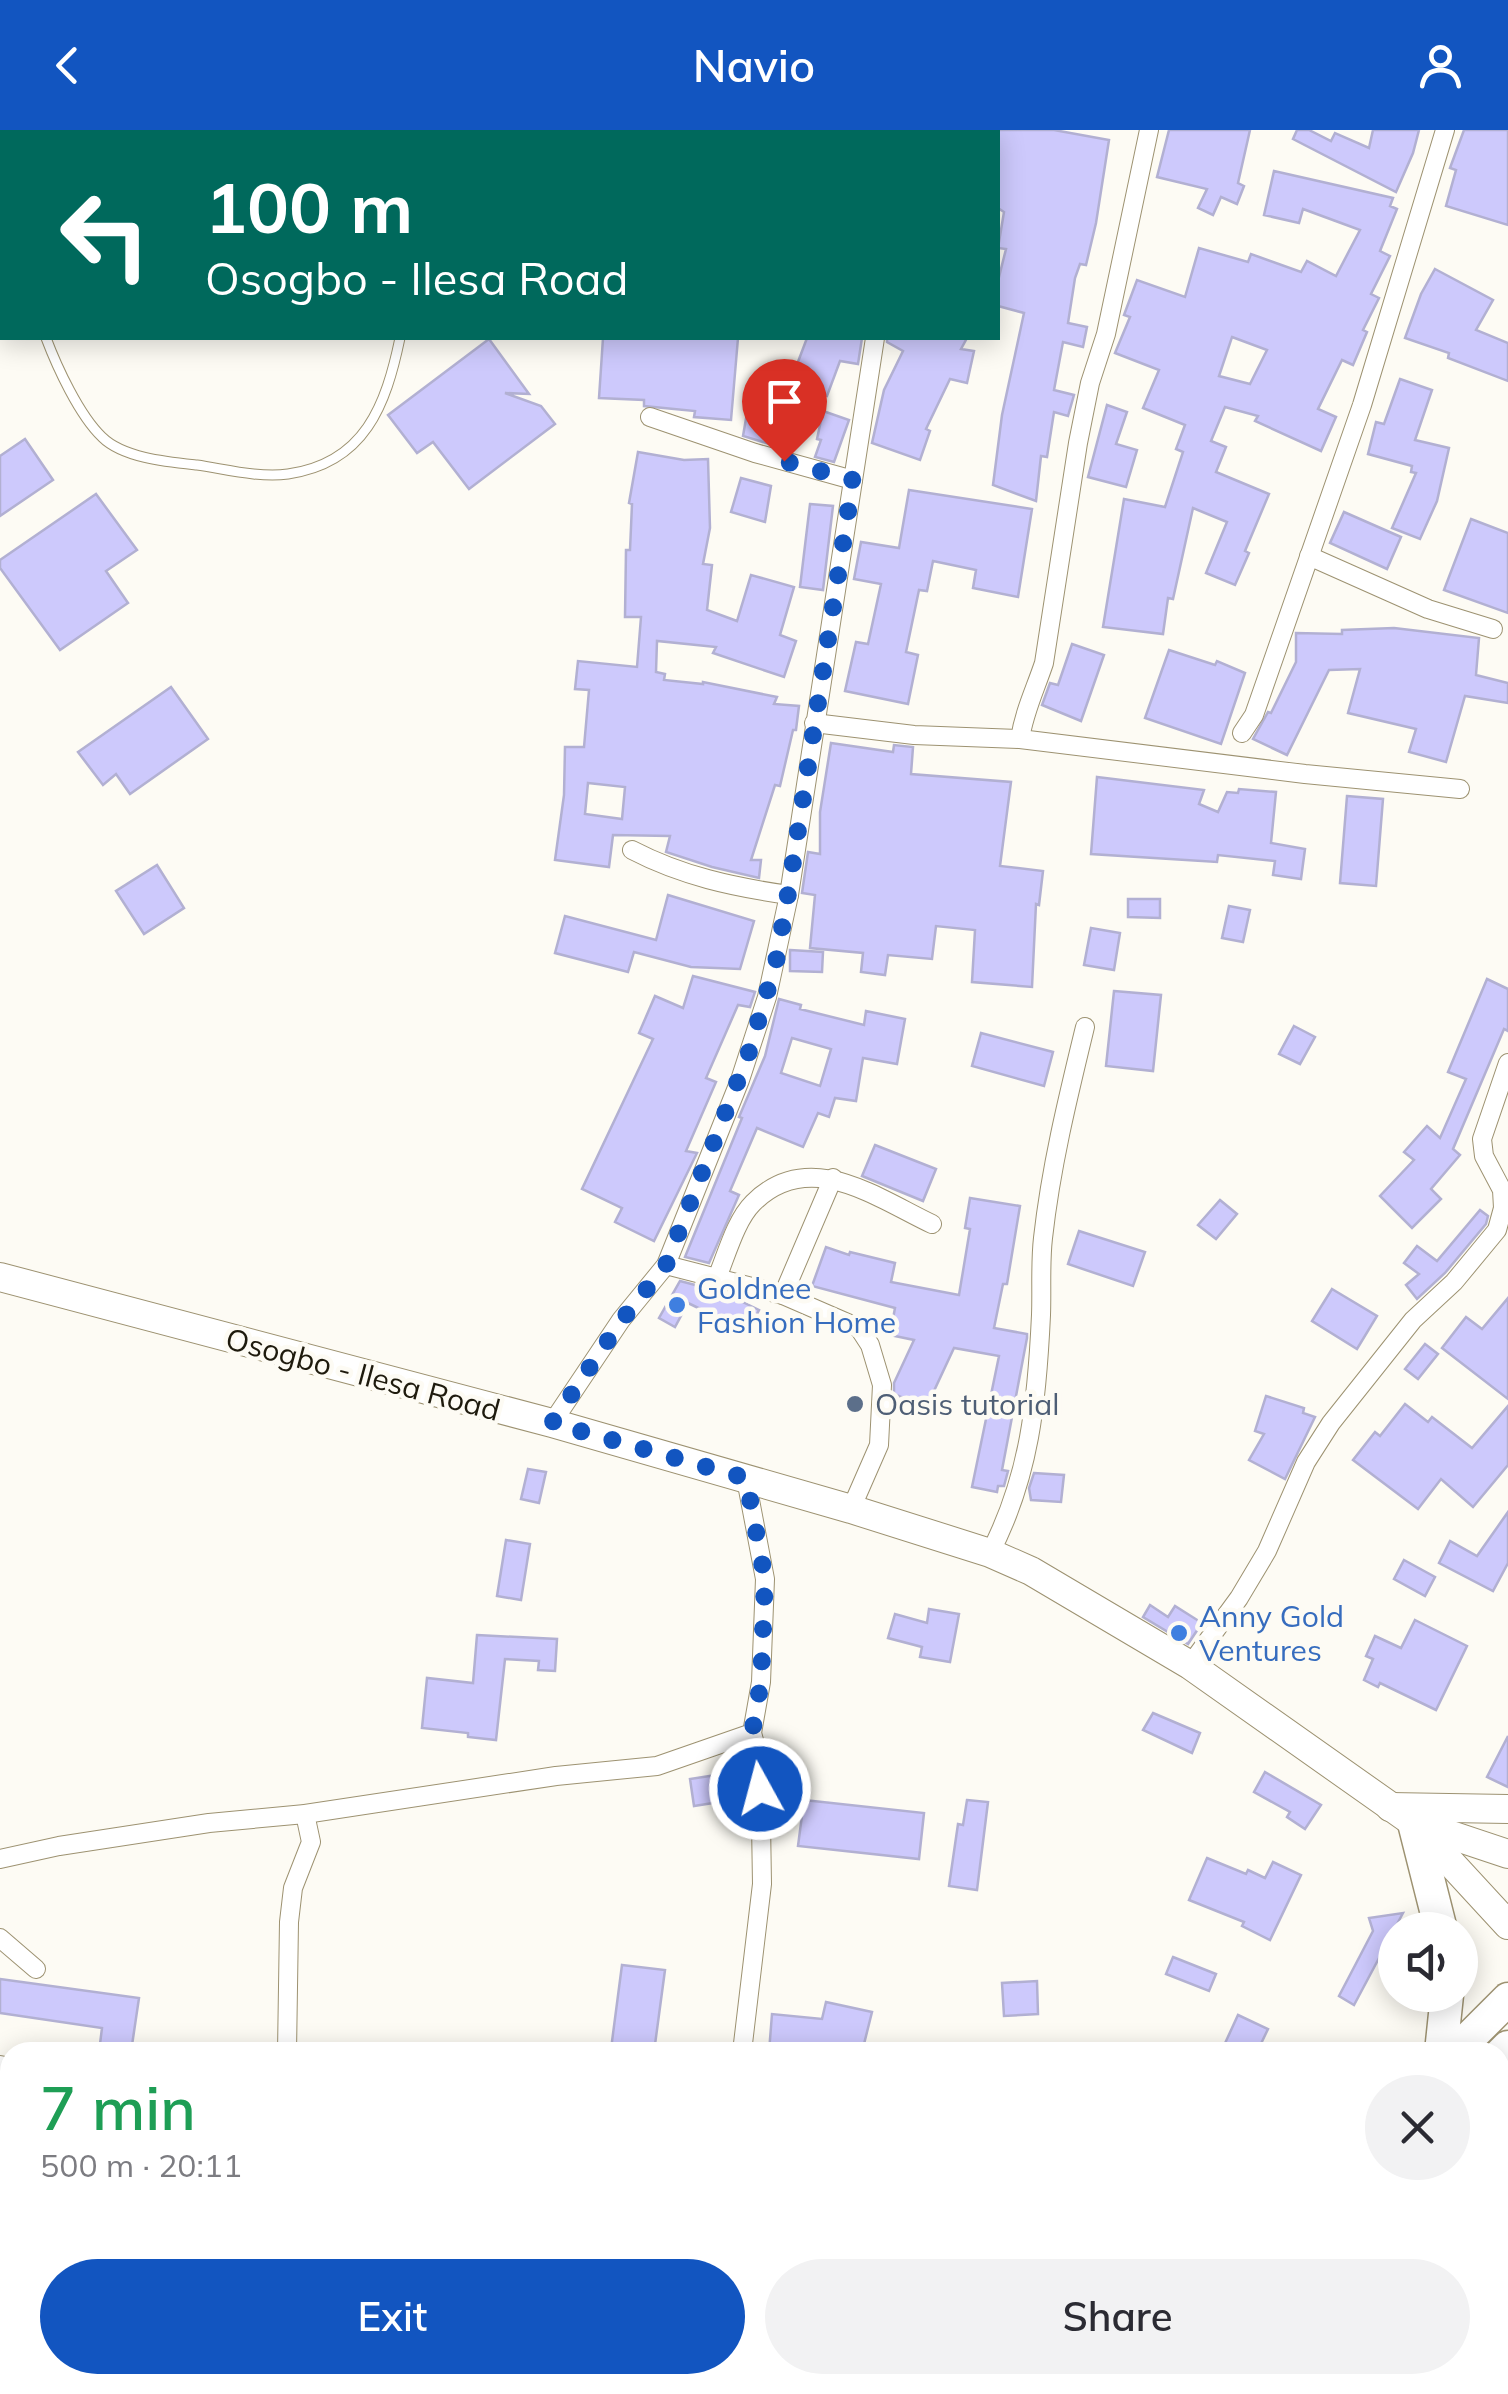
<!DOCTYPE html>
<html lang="en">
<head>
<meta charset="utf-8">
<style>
	:root { --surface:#fff; --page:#f2f2f3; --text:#2b2b33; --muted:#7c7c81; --accent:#1255c0 }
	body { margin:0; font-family:Mulish,sans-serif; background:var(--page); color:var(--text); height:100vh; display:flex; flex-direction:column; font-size:38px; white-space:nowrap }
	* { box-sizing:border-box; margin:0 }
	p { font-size:32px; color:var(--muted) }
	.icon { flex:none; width:55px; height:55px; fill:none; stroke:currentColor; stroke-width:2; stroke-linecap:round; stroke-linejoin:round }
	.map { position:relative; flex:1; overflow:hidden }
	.panel { position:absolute; left:0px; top:1912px; width:1510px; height:352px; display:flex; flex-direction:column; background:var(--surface); border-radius:30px 30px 0 0; box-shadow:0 5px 25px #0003 }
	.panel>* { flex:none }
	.hud { position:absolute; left:0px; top:0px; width:1000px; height:210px; box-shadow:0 5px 25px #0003; background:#00695c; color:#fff; overflow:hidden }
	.fabs { position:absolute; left:1378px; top:1782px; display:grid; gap:20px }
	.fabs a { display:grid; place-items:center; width:100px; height:100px; border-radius:50%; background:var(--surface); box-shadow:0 5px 25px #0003; font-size:50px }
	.pin { position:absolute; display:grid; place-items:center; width:85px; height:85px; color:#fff; margin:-102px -42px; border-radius:50% 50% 50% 0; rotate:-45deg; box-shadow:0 0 10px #0007 }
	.pin .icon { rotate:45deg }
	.me { position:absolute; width:110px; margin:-55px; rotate:353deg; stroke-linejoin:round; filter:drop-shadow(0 0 8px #0008) }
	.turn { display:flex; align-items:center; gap:35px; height:210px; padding:0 40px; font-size:45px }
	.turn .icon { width:130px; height:130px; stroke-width:2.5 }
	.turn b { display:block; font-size:70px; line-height:85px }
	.round { display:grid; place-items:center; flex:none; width:105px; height:105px; border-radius:52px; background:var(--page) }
	.overview { display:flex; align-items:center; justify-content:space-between; height:170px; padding:0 40px }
	h1 { font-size:60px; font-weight:600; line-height:75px; color:#1e9e55 }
	.primary-button { display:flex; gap:20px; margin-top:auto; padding:20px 40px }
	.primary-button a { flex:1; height:115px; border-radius:60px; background:var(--accent); color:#fff; font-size:40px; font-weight:600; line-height:115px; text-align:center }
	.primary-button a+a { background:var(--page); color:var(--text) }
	header { display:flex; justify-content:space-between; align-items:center; height:130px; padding:0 40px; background:var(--accent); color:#fff; font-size:45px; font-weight:600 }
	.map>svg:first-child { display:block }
	.building { fill:#cdc9fc; stroke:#b2b0d2; stroke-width:2.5; fill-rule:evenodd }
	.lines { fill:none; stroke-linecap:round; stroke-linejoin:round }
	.lane-casing { stroke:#9d9271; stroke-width:11 }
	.street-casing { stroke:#9d9271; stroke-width:20 }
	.primary-casing { stroke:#9d9271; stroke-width:30 }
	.highway-casing { stroke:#9d9271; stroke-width:35 }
	.lane { stroke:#fff; stroke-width:9 }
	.street { stroke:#fff; stroke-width:18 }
	.primary { stroke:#fff; stroke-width:28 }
	.highway { stroke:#fff; stroke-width:32 }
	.route { stroke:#1255c0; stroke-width:18; stroke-dasharray:0 32.4 }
	.shop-dot { fill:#3f7fe0; stroke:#fdfbf4; stroke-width:4 }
	.service-dot { fill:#5c6f8a; stroke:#fdfbf4; stroke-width:4 }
	.labels { text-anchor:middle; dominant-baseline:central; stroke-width:9; stroke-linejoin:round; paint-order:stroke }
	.shop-label { font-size:30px; fill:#366cbe; stroke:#fdfbf4; text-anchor:start }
	.street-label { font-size:30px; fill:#1e1a0d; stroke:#fdfbf4 }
	.service-label { font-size:30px; fill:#4e5e75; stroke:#fdfbf4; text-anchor:start }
</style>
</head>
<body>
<header><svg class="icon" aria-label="back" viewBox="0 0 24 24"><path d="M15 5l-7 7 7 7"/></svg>Navio<svg class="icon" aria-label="person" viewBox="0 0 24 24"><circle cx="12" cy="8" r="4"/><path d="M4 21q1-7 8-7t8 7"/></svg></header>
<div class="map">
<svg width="1508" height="2264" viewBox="0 0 1508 2264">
	<rect width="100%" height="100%" fill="#fdfbf4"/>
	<g class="building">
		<polygon points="998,0 1054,0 1109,10 1096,93 1086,135 1080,134 1075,148 1068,193 1087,197 1083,217 1063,212 1054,260 1074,265 1068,286 1054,282 1047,327 1041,326 1036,371 993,355 1002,285 1024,183 998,176 998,151 1006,119 998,118 1004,82 998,78"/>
		<polygon points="1169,0 1250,0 1238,53 1244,56 1237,74 1221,67 1213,85 1198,78 1207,59 1157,47"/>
		<polygon points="1297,0 1309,0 1331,11 1335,3 1369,18 1373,0 1419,0 1413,23 1396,62 1293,9"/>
		<polygon points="1464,0 1508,0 1508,95 1446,76 1456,40 1450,38"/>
		<path d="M 1274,41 L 1393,68 L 1390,76 L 1397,79 L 1380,121 L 1390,126 L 1371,164 L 1379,168 L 1363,200 L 1367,202 L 1353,235 L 1342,230 L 1318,279 L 1336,287 L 1321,321 L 1255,291 L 1258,286 L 1225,277 L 1211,311 L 1226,317 L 1216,342 L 1269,364 L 1245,421 L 1249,423 L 1235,455 L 1206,443 L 1227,392 L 1193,378 L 1173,469 L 1168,468 L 1163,504 L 1103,497 L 1124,369 L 1165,377 L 1183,322 L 1176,319 L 1185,295 L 1143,278 L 1159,240 L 1115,223 L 1130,187 L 1124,185 L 1137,150 L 1185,167 L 1199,118 L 1248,132 L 1251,124 L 1301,142 L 1307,131 L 1336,146 L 1360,100 L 1303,79 L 1299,93 L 1264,85 ZM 1232,207 L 1267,220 L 1250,254 L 1219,246 Z"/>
		<polygon points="1435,139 1493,170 1476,200 1508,213 1508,251 1448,228 1449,223 1405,208 1421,164"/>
		<polygon points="603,208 738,208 731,290 694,287 695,281 644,276 644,270 599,268"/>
		<polygon points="807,208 862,208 858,234 840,231 827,266 790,253"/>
		<polygon points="887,208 967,208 961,219 974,221 967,253 950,249 926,299 930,301 920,330 872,313 884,260 903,221 887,212"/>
		<polygon points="489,209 529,264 505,263 541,276 555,294 469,359 433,312 417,323 388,285"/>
		<polygon points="1400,249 1432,260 1415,310 1449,318 1437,371 1420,409 1392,398 1416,343 1411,342 1412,336 1368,324 1376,292 1384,294"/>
		<polygon points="1107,275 1127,282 1116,314 1137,320 1126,357 1088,347"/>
		<polygon points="823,281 849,290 834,332 815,327 821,310 817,309"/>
		<polygon points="747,283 784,290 779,317 743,306"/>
		<polygon points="25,309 53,350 0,386 0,326"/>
		<path d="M 638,322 L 684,330 L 708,329 L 710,398 L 703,434 L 712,435 L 707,480 L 737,491 L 751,445 L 794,457 L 780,505 L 796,511 L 784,547 L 713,523 L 716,517 L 657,511 L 656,542 L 665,544 L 664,550 L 703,554 L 703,552 L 777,567 L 774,574 L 799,576 L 796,600 L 793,600 L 780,656 L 775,655 L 751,730 L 761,730 L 759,748 L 712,737 L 666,722 L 670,706 L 613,705 L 609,737 L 555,730 L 564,665 L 565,617 L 584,617 L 589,560 L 575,559 L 578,531 L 637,537 L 641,487 L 625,487 L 626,420 L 630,420 L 632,374 L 629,373 ZM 588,653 L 625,657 L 622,689 L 585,684 Z"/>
		<polygon points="741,348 771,356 765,392 731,382"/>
		<polygon points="909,360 1032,379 1018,467 973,458 976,440 933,431 927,461 919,460 906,522 918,525 908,574 845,561 856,512 868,514 881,454 854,449 861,412 899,418"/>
		<polygon points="96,364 137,420 106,441 128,473 60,520 0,438 0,430"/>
		<polygon points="810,374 833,376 823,460 800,457"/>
		<polygon points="1344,382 1401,407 1387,439 1330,413"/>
		<polygon points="1471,389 1508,403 1508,483 1444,460"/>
		<polygon points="1394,498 1479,508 1476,545 1508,553 1508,573 1465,566 1446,632 1409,622 1416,599 1348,583 1360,539 1329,540 1287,625 1253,609 1268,582 1271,583 1296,532 1296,503 1342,504 1342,500"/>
		<polygon points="1072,514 1104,525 1081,591 1042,575 1050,553 1058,555"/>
		<polygon points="1169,520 1215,535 1217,531 1245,543 1221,614 1145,588"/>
		<polygon points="171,557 208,609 130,664 116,644 103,655 78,622"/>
		<polygon points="831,613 893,622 894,615 913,617 911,644 1011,652 1000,736 1043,741 1039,775 1036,774 1032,857 972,852 975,800 936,796 932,829 888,825 885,845 861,842 863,823 810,818 815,765 802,763 808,722 820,724 820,682"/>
		<polygon points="1097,647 1204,660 1199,674 1218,682 1227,662 1238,663 1239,659 1276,662 1271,713 1305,719 1301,749 1273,745 1275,731 1218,725 1217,732 1091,724"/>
		<polygon points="1347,666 1383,669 1376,756 1340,753"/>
		<polygon points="157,735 184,778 144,804 116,761"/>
		<polygon points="668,765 754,791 740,839 691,837 634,822 628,842 555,823 565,786 656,810"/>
		<polygon points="1128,769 1160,769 1160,788 1128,787"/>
		<polygon points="1229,776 1250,780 1243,812 1222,808"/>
		<polygon points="1091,798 1120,803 1114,840 1084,835"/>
		<polygon points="790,820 823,822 822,842 790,841"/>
		<polygon points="693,846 755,862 750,877 738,875 706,948 716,952 686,1021 697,1023 654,1111 615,1092 622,1078 582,1059 653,909 639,903 655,866 683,878"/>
		<polygon points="1487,849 1508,859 1508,901 1504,899 1453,1019 1460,1025 1431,1059 1441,1069 1412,1098 1380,1066 1414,1030 1404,1022 1427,996 1440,1008 1466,949 1448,942"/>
		<polygon points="1114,861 1161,865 1153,941 1106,936"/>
		<path d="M 779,869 L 801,875 L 800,879 L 864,895 L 866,881 L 905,889 L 897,934 L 863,928 L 856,971 L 835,968 L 829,987 L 818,983 L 803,1017 L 757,998 L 730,1061 L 739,1065 L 709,1133 L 685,1127 L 742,988 L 739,987 L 765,926 ZM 792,908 L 831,919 L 820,956 L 781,943 Z"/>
		<polygon points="1294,896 1315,907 1300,934 1279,924"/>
		<polygon points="981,903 1053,922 1044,956 972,936"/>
		<polygon points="875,1015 936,1039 923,1071 862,1046"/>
		<polygon points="970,1068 1020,1076 1007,1154 1003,1154 994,1198 1027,1204 1027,1208 1002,1340 1008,1341 1004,1356 998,1356 997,1362 972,1357 999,1226 954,1218 926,1278 894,1264 894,1253 914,1210 890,1205 895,1178 812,1156 826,1117 849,1125 850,1122 895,1133 891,1152 959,1165 970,1099 965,1098"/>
		<polygon points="1220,1070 1237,1084 1216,1109 1198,1095"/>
		<polygon points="1480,1080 1488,1086 1486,1094 1445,1143 1417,1169 1406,1155 1419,1144 1404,1133 1417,1116 1437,1131"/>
		<polygon points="1079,1101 1145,1122 1133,1156 1068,1134"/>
		<polygon points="680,1151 722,1162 759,1180 748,1202 688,1173 675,1197 659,1188"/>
		<polygon points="1332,1159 1377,1186 1357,1219 1312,1191"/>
		<polygon points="1508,1168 1508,1269 1442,1218 1466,1187 1482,1199"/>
		<polygon points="1425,1214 1438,1224 1418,1249 1405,1239"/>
		<polygon points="1266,1266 1304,1278 1303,1283 1315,1287 1285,1349 1249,1330 1264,1304 1255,1301"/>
		<polygon points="1405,1274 1428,1292 1432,1287 1472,1318 1508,1276 1508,1335 1473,1377 1441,1349 1418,1379 1353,1330 1375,1302 1380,1306"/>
		<polygon points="528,1339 546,1342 539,1373 521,1369"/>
		<polygon points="1034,1343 1064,1345 1061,1372 1031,1370 1029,1358"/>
		<polygon points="1508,1382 1508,1433 1493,1461 1439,1433 1450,1411 1477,1426"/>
		<polygon points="506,1410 530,1414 521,1470 497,1466"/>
		<polygon points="1404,1430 1435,1447 1425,1466 1394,1449"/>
		<polygon points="1150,1475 1168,1487 1175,1476 1202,1493 1188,1514 1143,1487"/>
		<polygon points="929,1479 959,1484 950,1532 920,1527 922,1517 888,1508 895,1484 927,1493"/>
		<polygon points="1415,1490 1467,1516 1436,1580 1380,1553 1378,1557 1364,1550 1373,1529 1366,1526 1375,1506 1401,1518"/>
		<polygon points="477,1505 557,1509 555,1541 538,1540 539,1531 505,1529 496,1610 468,1607 468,1603 422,1598 427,1548 473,1553"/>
		<polygon points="1153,1583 1200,1603 1192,1623 1143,1600"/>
		<polygon points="1508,1606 1508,1657 1487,1647"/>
		<polygon points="1265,1642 1321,1675 1305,1699 1287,1687 1290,1682 1254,1662"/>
		<polygon points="729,1643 732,1670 694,1676 690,1649"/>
		<polygon points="804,1670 924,1683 919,1729 798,1716"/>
		<polygon points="967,1670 988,1672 977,1760 949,1756 958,1694 963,1695"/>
		<polygon points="1207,1728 1246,1744 1248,1740 1265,1748 1273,1732 1301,1745 1270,1810 1242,1796 1244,1792 1189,1770"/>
		<polygon points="1403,1783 1354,1875 1339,1866 1373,1801 1369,1788"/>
		<polygon points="1173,1827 1216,1844 1209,1861 1166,1844"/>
		<polygon points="622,1835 665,1840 654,1922 611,1919"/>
		<polygon points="0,1849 139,1868 131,1922 99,1922 102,1898 0,1883"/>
		<polygon points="1037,1851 1038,1884 1004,1886 1002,1853"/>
		<polygon points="826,1872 872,1882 862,1922 769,1922 772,1884 822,1889"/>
		<polygon points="1238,1885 1268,1899 1257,1922 1221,1922"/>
	</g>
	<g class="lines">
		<defs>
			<g id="lane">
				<polyline points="324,0 329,2"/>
				<polyline points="0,111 2,115"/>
				<path d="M 46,208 C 57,237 79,285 102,307 C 123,328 168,332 197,335 C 225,339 259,348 288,344 C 365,333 386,275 400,208"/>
			</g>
			<g id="street">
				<polyline points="911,2 911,0"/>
				<polyline points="650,287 755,323 853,350"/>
				<polyline points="1309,426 1428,479 1493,499"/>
				<polyline points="814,593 914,605 1020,609 1305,644 1460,659"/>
				<polyline points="1242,603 1254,585 1362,275 1445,0"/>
				<path d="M 1020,609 C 1024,582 1035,560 1044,533 L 1078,313 L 1090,253 L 1106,204 L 1149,0"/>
				<path d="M 632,720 C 682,746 733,757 789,765"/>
				<polyline points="666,1135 783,1165 859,1198 870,1215 882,1255 879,1315 851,1379"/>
				<path d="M 716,1150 C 726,1127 735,1091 753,1073 C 809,1017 877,1068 932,1094"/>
				<polyline points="783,1165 833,1048"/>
				<polyline points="552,1293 621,1190 666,1135 740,950 767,867 789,765 875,208"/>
				<path d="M 990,1423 C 1030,1346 1037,1271 1041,1185 C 1042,1160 1040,1134 1043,1108 C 1051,1036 1068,967 1085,897"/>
				<polyline points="1190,1535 1239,1468 1267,1421 1306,1332 1331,1293 1413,1190 1454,1152 1497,1100 1503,1078 1502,1060 1484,1026 1482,1009 1508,933"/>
				<polyline points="0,1729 59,1716 209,1693 305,1684 556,1646 657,1636 752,1603"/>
				<polyline points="0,1808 36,1839"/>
				<polyline points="287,1922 289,1792 293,1758 311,1712 305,1684"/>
				<polyline points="742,1922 762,1754 760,1632 752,1603 761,1552 765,1449 746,1349"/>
				<polyline points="0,1935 10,1937"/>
				<polyline points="0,2056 10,2059"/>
				<polyline points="1325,2255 1339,2264"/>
				<polyline points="28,2264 31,2255"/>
			</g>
			<g id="primary">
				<polyline points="0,1147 552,1293 851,1379 990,1423 1031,1441 1190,1535 1414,1693 1508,1795"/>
				<polyline points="1390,1677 1508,1679"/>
				<polyline points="1415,1693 1508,1724"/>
			</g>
			<g id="highway">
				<polyline points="1414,1693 1441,1800"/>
				<polyline points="1441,1922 1447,1865"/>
				<polyline points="1455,1922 1508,1869"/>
				<polyline points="1500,1925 1508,1917"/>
				<polyline points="1500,1962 1508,1960"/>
				<polyline points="1008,2264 1024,2255"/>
				<polyline points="1072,2264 1089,2255"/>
			</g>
		</defs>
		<use href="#lane" class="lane-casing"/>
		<use href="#street" class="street-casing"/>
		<use href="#primary" class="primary-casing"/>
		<use href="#highway" class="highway-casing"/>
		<use href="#lane" class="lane"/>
		<use href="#street" class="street"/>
		<use href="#primary" class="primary"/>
		<use href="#highway" class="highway"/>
	</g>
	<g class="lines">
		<polyline class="route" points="760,1659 760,1632 752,1603 761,1552 765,1449 746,1348 552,1293 622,1190 666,1135 749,922 776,832 788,764 853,350 784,331"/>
	</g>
	<g class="shop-dot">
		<circle cx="677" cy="1175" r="10"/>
		<circle cx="1179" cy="1503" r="10"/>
	</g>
	<circle class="service-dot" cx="855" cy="1274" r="10"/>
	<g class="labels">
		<g class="shop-label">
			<text x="697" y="1158">Goldnee<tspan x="697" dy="34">Fashion Home</tspan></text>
			<text x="1199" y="1486">Anny Gold<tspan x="1199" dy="34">Ventures</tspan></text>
		</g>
		<g class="street-label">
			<text transform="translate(363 1244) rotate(15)">Osogbo - Ilesa Road</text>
		</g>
		<g class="service-label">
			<text x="875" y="1274">Oasis tutorial</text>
		</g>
	</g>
</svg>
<div class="fabs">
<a><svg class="icon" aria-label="sound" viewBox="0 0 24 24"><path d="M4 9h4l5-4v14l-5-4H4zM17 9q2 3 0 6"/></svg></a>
</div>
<div class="pin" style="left:784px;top:331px;background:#d93025"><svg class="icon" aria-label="arrive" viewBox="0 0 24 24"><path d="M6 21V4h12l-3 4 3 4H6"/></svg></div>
<svg class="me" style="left:760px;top:1659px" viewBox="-20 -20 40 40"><circle r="17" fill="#1255c0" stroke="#fff" stroke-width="3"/><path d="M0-11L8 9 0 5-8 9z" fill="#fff"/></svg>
<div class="hud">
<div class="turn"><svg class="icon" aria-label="left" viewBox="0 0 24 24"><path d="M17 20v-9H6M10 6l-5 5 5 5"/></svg><div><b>100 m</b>Osogbo - Ilesa Road</div></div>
</div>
<section class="panel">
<div class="overview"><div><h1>7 min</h1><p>500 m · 20:11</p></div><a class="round"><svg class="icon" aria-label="close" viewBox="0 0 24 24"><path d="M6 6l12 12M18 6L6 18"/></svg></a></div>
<div class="primary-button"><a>Exit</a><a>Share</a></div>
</section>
</div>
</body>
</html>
